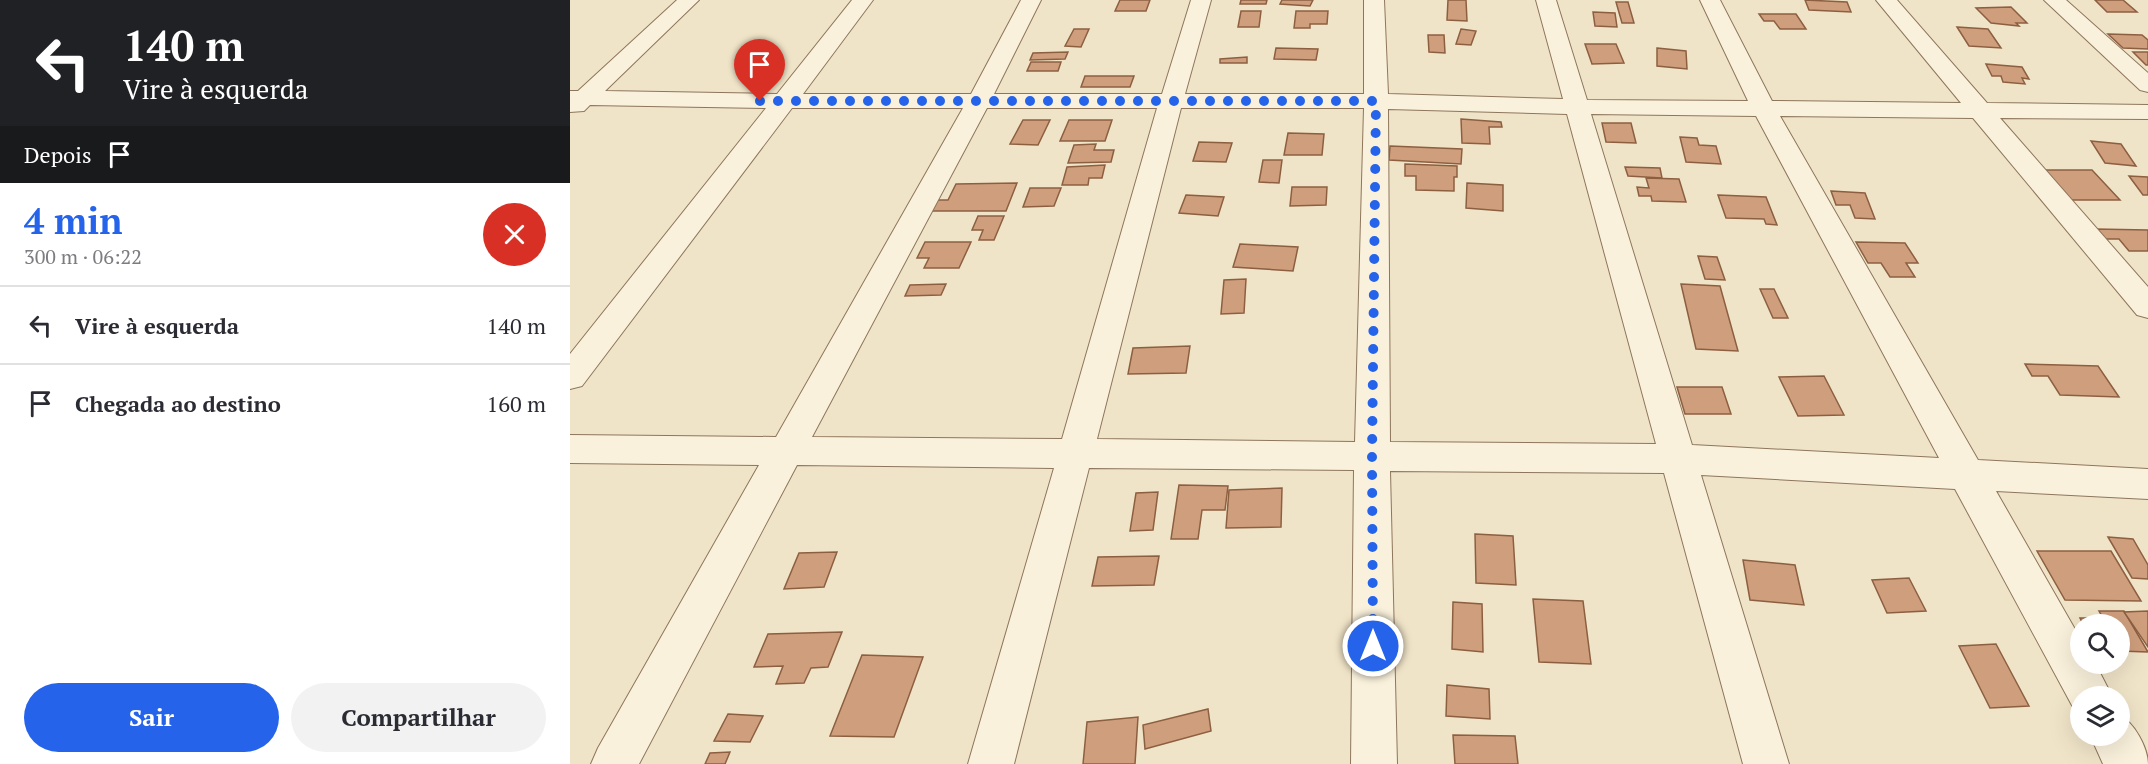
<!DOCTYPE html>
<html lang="pt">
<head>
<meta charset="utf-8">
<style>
	:root { --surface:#fff; --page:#f2f2f3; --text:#2b2b33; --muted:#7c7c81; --line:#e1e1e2; --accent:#2563eb }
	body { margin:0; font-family:"PT Serif",serif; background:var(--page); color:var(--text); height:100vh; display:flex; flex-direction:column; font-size:22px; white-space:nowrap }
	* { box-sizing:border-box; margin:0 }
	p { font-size:20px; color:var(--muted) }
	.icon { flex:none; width:33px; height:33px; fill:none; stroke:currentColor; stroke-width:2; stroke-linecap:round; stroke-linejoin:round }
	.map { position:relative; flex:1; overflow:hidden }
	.sheet { display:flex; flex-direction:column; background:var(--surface); width:570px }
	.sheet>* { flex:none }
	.top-card { background:#202124; color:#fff; overflow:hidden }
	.fabs { position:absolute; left:1500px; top:614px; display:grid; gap:12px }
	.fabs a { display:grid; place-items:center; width:60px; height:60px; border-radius:50%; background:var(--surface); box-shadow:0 6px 24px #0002; font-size:30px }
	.pin { position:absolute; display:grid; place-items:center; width:51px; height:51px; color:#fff; margin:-62px -26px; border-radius:50% 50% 50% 0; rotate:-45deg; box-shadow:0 0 6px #0007 }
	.pin .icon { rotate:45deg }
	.me { position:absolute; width:66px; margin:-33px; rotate:0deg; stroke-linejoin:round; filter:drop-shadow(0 0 4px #0008) }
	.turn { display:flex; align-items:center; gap:21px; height:126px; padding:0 24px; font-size:27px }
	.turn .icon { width:78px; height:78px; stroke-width:2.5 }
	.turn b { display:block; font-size:42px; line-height:51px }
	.then { display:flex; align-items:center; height:57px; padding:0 24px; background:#0003; gap:12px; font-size:22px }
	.round { display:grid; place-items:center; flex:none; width:63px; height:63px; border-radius:32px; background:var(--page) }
	.overview { display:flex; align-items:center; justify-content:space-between; height:102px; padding:0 24px }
	h1 { font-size:36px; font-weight:800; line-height:45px; color:var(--accent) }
	.primary-button { display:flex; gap:12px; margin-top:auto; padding:12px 24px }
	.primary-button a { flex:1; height:69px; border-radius:36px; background:var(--accent); color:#fff; font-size:24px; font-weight:800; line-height:69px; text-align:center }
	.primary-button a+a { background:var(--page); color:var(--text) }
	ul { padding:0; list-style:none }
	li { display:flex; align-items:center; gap:18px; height:78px; padding:0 24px; border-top:2px solid var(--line) }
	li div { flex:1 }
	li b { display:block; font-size:22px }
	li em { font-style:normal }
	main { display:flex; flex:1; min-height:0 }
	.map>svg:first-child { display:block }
	.building { fill:#cf9f7d; stroke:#8d5f41; stroke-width:1.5 }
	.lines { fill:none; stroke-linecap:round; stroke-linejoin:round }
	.minor-casing { stroke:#8d765c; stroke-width:2 }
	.minor { fill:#faf1dc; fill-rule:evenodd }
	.route { stroke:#2563eb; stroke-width:10; stroke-dasharray:0 18 }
</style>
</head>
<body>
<main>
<section class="sheet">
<div class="top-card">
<div class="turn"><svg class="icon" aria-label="left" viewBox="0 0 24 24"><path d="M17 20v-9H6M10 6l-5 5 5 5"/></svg><div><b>140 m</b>Vire à esquerda</div></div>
<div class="then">Depois<svg class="icon" aria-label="arrive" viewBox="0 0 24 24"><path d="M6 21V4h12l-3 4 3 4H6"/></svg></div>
</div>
<div class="overview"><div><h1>4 min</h1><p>300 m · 06:22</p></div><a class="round" style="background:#d93025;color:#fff"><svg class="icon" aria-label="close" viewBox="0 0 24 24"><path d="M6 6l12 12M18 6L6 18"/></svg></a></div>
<ul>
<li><svg class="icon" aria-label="left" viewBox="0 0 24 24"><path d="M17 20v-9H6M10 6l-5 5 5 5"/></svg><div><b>Vire à esquerda</b></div><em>140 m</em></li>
<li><svg class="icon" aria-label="arrive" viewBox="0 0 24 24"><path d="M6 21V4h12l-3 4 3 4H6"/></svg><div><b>Chegada ao destino</b></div><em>160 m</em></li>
</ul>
<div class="primary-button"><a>Sair</a><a>Compartilhar</a></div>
</section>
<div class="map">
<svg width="1578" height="764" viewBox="0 0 1578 764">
	<rect width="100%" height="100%" fill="#f0e4c8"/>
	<g class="building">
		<polygon points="550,0 580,0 576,11 545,11"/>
		<polygon points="671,0 697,0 696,4 670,4"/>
		<polygon points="712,0 743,0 740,6 710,4"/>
		<polygon points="878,0 896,0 897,21 877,20"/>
		<polygon points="1235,0 1277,2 1281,12 1239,10"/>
		<polygon points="1525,0 1553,0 1567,12 1537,12"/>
		<polygon points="1046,2 1058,2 1064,23 1052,23"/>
		<polygon points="1441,7 1457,23 1446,23 1449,26 1421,23 1406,8"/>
		<polygon points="671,11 691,11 689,27 668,27"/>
		<polygon points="726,11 758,11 757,24 740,24 740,28 724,28"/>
		<polygon points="1023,12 1045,13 1047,27 1025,26"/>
		<polygon points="1189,14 1226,14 1236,29 1210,29 1204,21 1194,21"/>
		<polygon points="1387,27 1418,29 1431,48 1399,46"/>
		<polygon points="504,29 519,29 511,47 495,46"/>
		<polygon points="891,29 906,31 901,45 886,44"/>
		<polygon points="1538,34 1572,35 1578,40 1578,49 1553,48"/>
		<polygon points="858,35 874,35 875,53 859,52"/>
		<polygon points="1015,44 1046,44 1054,63 1022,64"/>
		<polygon points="706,48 748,49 746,60 704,59"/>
		<polygon points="1087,48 1116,51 1117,69 1087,66"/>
		<polygon points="498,52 495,59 460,60 463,53"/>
		<polygon points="1563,52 1578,52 1578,65 1576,65"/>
		<polygon points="677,57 677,63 650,63 650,59"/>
		<polygon points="461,62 491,62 488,71 457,71"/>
		<polygon points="1416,64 1452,67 1459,79 1452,78 1455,84 1433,82 1431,76 1422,76"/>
		<polygon points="515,76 564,76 560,87 511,87"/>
		<polygon points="891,119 931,122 932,127 919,127 920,144 892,143"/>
		<polygon points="453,120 480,120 468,145 440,144"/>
		<polygon points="499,120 542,120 535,141 490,141"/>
		<polygon points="1032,123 1061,123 1066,143 1036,142"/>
		<polygon points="718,133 754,134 752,155 714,155"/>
		<polygon points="1110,137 1127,138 1129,145 1146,146 1151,164 1116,162"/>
		<polygon points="1521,141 1551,144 1566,166 1535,163"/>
		<polygon points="629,142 662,143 656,162 623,161"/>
		<polygon points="526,144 524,150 544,150 541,162 498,163 504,145"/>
		<polygon points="820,146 892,149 891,164 819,160"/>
		<polygon points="693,160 712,160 709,183 689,182"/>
		<polygon points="835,164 887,166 887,177 884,177 884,191 846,190 846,176 835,176"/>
		<polygon points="535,165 532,178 519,178 518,185 492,185 497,167"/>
		<polygon points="1055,167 1090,168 1092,178 1058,176"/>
		<polygon points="1474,170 1522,170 1550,200 1501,200"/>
		<polygon points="1559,176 1578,177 1578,195 1573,195"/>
		<polygon points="1076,178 1109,179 1116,202 1082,201 1081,196 1069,196 1067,187 1079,188"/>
		<polygon points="447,183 436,211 358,211 364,200 378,200 386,184"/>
		<polygon points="897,183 933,185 933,211 896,208"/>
		<polygon points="722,187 757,187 756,205 720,206"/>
		<polygon points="460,188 491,188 484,206 453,207"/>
		<polygon points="1261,191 1295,193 1305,219 1285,218 1280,205 1266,205"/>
		<polygon points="616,195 654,197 648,216 609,213"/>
		<polygon points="1148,195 1196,197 1207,225 1196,224 1194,219 1156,218"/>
		<polygon points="408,216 434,216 424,240 409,240 413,230 402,230"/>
		<polygon points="1525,229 1578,230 1578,251 1559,251 1549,239 1533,239"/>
		<polygon points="355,242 401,242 389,268 354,268 359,258 347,258"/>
		<polygon points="1286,242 1335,243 1348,263 1336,263 1345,277 1320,277 1311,263 1298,263"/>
		<polygon points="670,244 728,247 723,271 663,267"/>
		<polygon points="1128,256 1147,257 1155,280 1135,279"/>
		<polygon points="676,279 674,313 651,314 654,280"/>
		<polygon points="376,284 371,295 335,296 340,285"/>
		<polygon points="1111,284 1150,286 1168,351 1126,349"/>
		<polygon points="1190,289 1204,289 1218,318 1203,318"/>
		<polygon points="620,346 616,373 558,374 563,348"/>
		<polygon points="1455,364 1528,366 1549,397 1490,395 1478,376 1462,376"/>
		<polygon points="1254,376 1274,415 1228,416 1209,377"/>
		<polygon points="1107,387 1152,387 1161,414 1115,414"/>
		<polygon points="609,485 658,486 655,510 632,510 628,539 601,539"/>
		<polygon points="712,488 711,527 656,528 659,490"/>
		<polygon points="588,492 583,530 560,531 566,493"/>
		<polygon points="905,534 943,536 946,585 906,583"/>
		<polygon points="1538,537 1563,539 1578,565 1578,579 1562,578"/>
		<polygon points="1467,551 1541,551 1571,601 1495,600"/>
		<polygon points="267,552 254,587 214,589 229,553"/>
		<polygon points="589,556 584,585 522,586 528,557"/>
		<polygon points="1173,560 1225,565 1234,605 1180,600"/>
		<polygon points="1339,578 1356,611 1317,613 1302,580"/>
		<polygon points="963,599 1013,601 1021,664 969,662"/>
		<polygon points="883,602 912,604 913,652 882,649"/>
		<polygon points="1529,611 1554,611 1578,652 1550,651 1550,624 1513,624 1510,618 1533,618"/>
		<polygon points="1578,611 1578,647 1554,612"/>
		<polygon points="272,632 258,667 241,668 234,683 206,684 213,666 184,667 198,634"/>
		<polygon points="1426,644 1459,706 1420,708 1389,646"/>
		<polygon points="292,655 353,657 324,737 260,736"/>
		<polygon points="877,685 919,689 920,719 876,716"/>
		<polygon points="638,709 641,731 575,749 573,725"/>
		<polygon points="158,714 193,716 180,742 144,741"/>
		<polygon points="568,717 565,764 513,764 517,722"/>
		<polygon points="883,735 945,736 948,764 885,764"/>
		<polygon points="160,752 155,764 135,764 140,753"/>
	</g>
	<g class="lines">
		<defs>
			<g id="minor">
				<path d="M 107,0 L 129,0 L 35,91 L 207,94 L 282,0 L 303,0 L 233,94 L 401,94 L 451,0 L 471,0 L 424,94 L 592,94 L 621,0 L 641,0 L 615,94 L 794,94 L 794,0 L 814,0 L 818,94 L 993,99 L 966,0 L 986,0 L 1017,100 L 1178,101 L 1130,0 L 1150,0 L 1202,101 L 1391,103 L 1306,0 L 1327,0 L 1417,103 L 1578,105 L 1578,119 L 1430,118 L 1578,287 L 1578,318 L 1567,315 L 1403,118 L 1210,116 L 1408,460 L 1578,469 L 1578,499 L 1426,491 L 1510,638 L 1510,663 L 1525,663 L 1542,696 L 1510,696 L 1510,713 L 1505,711 L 1385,489 L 1131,475 L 1219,764 L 1173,764 L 1094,473 L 820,471 L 827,764 L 781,764 L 784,470 L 519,468 L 444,764 L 398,764 L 484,468 L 227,465 L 69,764 L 21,764 L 28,748 L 189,465 L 0,463 L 0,435 L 206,437 L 393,108 L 222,108 L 12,386 L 0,389 L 0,354 L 196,108 L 20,105 L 14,111 L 0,112 L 0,91 L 8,91 ZM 417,108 L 587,108 L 492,439 L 242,437 ZM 611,108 L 794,108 L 785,442 L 527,439 ZM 818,109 L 997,114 L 1086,444 L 820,442 ZM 1021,114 L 1186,116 L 1369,458 L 1122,445 Z"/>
				<polygon points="1474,0 1496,0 1578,73 1578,92 1570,90"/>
				<path d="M 1550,716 C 1564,722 1578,748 1578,764 L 1533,764 L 1520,735 L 1550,735 Z"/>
			</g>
		</defs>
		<use href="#minor" class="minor-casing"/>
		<use href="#minor" class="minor"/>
	</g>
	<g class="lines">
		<polyline class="route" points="190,101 806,101 802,456 803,646"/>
	</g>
</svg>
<div class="fabs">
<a><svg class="icon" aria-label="search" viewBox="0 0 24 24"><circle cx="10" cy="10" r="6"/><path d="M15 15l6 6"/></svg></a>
<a><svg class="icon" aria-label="layers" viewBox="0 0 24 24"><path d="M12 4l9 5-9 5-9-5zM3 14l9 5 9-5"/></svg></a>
</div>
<div class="pin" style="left:190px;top:101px;background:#d93025"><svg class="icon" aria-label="arrive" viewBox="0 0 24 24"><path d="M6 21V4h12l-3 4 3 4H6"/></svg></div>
<svg class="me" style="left:803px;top:646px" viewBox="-20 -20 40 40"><circle r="17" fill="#2563eb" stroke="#fff" stroke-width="3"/><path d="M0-11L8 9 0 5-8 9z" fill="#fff"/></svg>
</div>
</main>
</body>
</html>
